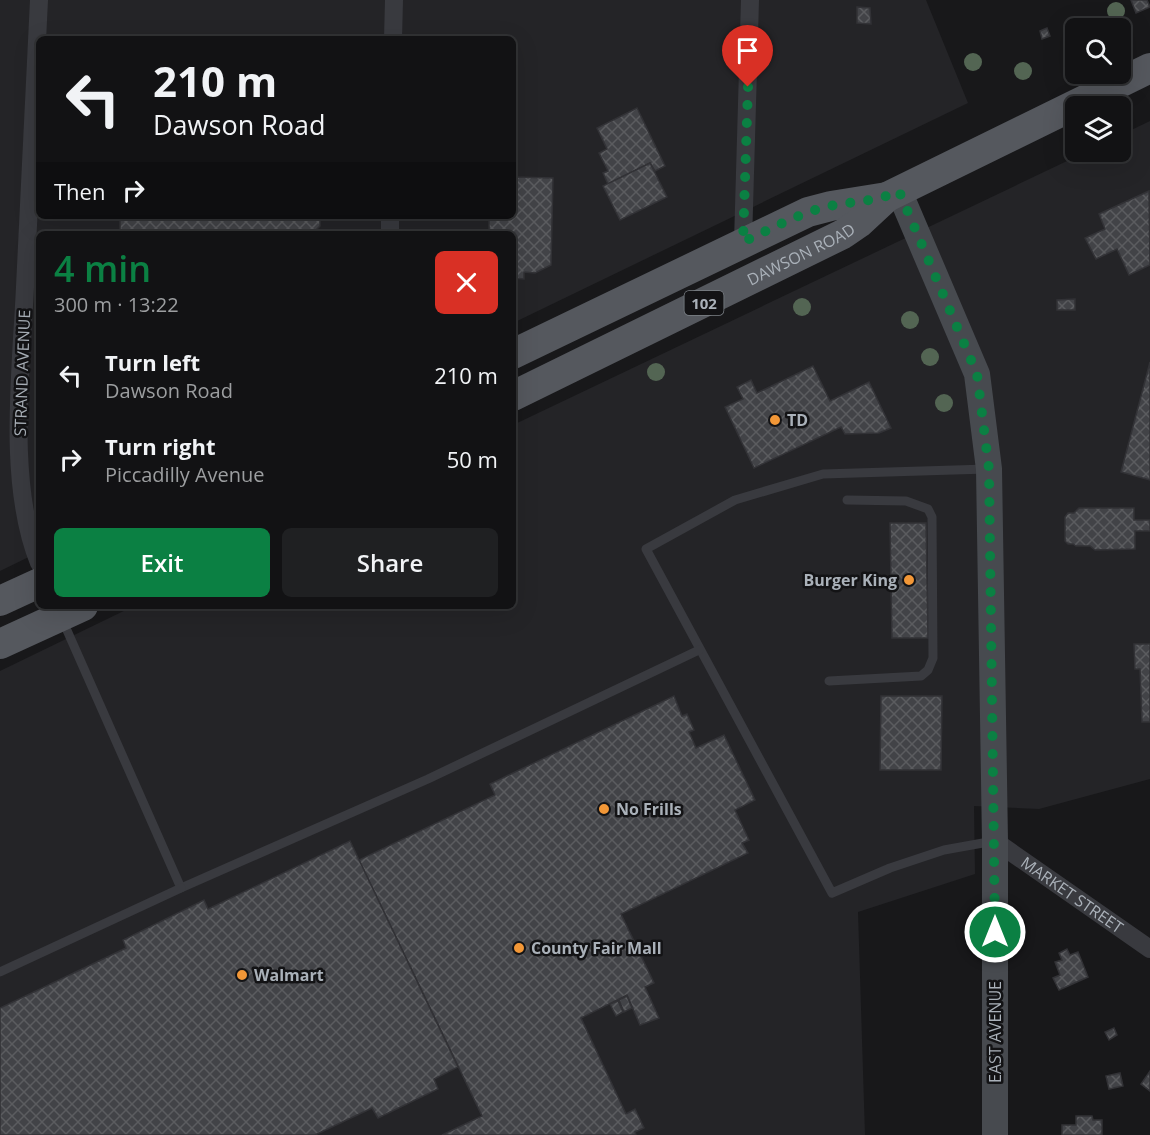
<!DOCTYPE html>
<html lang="en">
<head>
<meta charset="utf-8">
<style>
	:root { --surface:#121214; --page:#1f2022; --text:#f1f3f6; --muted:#9c9ea0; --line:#313234; --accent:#0b8043 }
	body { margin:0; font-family:"Open Sans",sans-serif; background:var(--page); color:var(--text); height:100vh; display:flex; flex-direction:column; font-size:22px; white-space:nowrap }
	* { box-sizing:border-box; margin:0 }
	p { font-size:20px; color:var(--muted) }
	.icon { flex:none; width:33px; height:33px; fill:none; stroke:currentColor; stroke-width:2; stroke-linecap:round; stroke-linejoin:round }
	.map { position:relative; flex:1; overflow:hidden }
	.side { position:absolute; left:36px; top:231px; width:480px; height:378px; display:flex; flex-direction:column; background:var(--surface); border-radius:9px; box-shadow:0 6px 24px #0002,0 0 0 2px var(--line) }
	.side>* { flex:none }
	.hud { position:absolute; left:36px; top:36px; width:480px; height:183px; border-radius:9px; box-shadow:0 6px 24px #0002,0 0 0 2px var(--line); background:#121214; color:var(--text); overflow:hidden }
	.tools { position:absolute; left:1065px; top:18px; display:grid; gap:12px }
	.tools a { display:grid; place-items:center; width:66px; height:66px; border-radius:9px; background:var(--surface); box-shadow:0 6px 24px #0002,0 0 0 2px var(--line); font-size:30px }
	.pin { position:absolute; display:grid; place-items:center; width:51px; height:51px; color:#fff; margin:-62px -26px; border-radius:50% 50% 50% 0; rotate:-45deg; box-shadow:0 0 6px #0007 }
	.pin .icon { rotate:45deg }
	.me { position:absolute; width:66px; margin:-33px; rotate:0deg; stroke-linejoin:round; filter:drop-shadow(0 0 4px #0008) }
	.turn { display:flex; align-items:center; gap:21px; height:126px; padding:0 18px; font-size:27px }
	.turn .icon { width:78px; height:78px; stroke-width:2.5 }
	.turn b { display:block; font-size:42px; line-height:51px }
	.then { display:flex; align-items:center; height:57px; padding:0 18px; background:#0003; gap:12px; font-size:22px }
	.round { display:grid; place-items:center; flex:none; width:63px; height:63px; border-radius:9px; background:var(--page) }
	.overview { display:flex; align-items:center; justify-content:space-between; height:102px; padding:0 18px }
	h1 { font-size:36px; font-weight:600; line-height:45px; color:var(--accent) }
	.cta { display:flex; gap:12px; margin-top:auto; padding:12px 18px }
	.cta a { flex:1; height:69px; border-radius:9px; background:var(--accent); color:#fff; font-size:24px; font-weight:600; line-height:69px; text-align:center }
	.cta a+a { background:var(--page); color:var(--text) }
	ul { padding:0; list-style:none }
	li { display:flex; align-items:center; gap:18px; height:84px; padding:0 18px }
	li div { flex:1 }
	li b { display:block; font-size:22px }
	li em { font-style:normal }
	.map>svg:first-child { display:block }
	.built { fill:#242427; fill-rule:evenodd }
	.building { fill:url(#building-cross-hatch); stroke:#323236; stroke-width:1.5 }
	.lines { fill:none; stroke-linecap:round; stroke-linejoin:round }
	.lane { stroke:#393a3f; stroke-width:9 }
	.street { stroke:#393a3f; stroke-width:18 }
	.secondary { stroke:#474a4f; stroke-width:26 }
	.primary { stroke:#55585e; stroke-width:30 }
	.tree { fill:#536553 }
	.route { stroke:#0b8043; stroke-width:10; stroke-dasharray:0 18 }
	.poi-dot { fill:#f29737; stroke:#131315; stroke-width:2 }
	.labels { text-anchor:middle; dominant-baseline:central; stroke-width:5; stroke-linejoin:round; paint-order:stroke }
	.shield { fill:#131315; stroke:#7d8288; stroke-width:1.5 }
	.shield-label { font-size:15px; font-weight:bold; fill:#aab1b9 }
	.street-label { font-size:16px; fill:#aab1b9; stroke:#131315 }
	.poi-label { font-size:16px; font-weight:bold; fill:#aab1b9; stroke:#131315; text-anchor:start }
</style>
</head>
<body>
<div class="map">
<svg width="1150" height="1135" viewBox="0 0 1150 1135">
	<defs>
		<pattern id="building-cross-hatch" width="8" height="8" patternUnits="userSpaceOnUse" patternTransform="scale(1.5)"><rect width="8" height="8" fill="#424347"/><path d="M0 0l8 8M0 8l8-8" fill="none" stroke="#5b5c5f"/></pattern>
	</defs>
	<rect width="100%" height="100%" fill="#18181a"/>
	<g class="built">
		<path d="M 0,0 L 926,0 L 968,103 L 513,323 L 513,234 L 39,234 L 39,552 L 0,571 ZM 39,39 L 513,39 L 513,216 L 39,216 Z"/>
		<polygon points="1150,121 1150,779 1039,809 974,806 975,874 858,912 865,1135 0,1135 0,671 134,606 513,606 513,425 1086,152 1120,152 1121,135"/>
	</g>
	<g class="building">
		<polygon points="1131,0 1147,0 1150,7 1136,13"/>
		<polygon points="857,7 870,8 871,24 857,23"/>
		<polygon points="1047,28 1050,36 1042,39 1040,31"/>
		<polygon points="637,108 665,166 655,171 650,163 608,184 603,173 608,171 599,153 607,149 597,128"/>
		<polygon points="650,163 667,197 620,220 603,186"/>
		<polygon points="513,177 553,178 551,265 535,273 524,272 524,279 513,278 513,234 489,234 489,216 513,216"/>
		<polygon points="1149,191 1150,265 1129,275 1117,249 1096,259 1085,238 1105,229 1099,214"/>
		<polygon points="120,216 320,216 320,226 312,234 124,234 120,230"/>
		<polygon points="1075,299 1075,310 1057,310 1057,300"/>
		<polygon points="1150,362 1150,480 1121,472"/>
		<polygon points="813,366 830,401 869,382 891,428 879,433 845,434 841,427 754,468 725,407 743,399 737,387 751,380 757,393"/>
		<polygon points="1079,508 1134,508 1134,520 1150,520 1150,531 1135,531 1135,549 1095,550 1090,546 1076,546 1073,544 1068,544 1065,541 1065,517 1068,513 1074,513"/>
		<polygon points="890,523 926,523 928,638 892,638"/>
		<polygon points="1134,644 1150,644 1150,722 1142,722 1140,669 1135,669"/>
		<polygon points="674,696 682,716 687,714 694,730 689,732 696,748 724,735 755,800 735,810 749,840 742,843 748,853 621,914 654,983 645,987 659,1018 640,1025 627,995 581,1018 626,1114 635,1109 644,1128 635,1132 636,1135 442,1135 482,1116 359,860 495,795 490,784"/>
		<polygon points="881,696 942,696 941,770 880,770"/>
		<polygon points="350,841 458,1067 434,1079 438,1089 378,1118 372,1108 315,1135 0,1135 0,1008 126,948 123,940 204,900 208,909"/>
		<polygon points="1067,949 1070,955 1078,952 1088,977 1059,990 1053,978 1060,975 1055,962 1062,960 1059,953"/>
		<polygon points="627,996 632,1008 624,1012 619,1000"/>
		<polygon points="618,1001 623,1012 616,1016 610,1004"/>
		<polygon points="1114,1028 1117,1035 1109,1040 1105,1032"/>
		<polygon points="1150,1071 1150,1091 1141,1084"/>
		<polygon points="1120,1073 1123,1086 1109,1089 1106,1076"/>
		<polygon points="1076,1116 1092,1116 1093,1120 1102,1120 1102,1135 1062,1135 1062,1125 1076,1125"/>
	</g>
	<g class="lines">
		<g class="lane">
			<polyline points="987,469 823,474 735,500 646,549 832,893 890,868 944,850 994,841"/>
			<polyline points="62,619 181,888 428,779 699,650"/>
			<polyline points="829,681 921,676 928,670 933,658 932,517 928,509 906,501 847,500"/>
			<polyline points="0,972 181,888"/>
		</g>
		<g class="street">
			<path d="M 39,0 C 34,96 29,192 25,287 C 21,373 7,483 39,563"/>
			<polyline points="393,39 394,0"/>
			<polyline points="390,234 390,216"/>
			<polyline points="743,242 750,0"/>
			<path id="s1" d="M 995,841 L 1150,949"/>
		</g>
		<polyline class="secondary" points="899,191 977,374 989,469 995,841 995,1135"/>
		<g class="primary">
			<polyline points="513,354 808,212 831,206 887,197"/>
			<path id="s2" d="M 513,396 L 843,234 L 859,223 L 887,197 L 1150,68"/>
			<polyline points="0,601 39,583"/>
			<polyline points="0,644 83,606"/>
		</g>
	</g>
	<g class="tree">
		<circle cx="1116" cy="11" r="9"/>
		<circle cx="973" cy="62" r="9"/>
		<circle cx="1023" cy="71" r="9"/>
		<circle cx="802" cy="307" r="9"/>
		<circle cx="910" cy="320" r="9"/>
		<circle cx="930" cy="357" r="9"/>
		<circle cx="656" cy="372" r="9"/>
		<circle cx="944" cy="403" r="9"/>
	</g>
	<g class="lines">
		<path class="route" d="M 748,87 L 743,242 C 771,229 799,213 830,206 C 853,201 877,202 899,191 L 977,374 L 989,469 L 995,932"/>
	</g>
	<g class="poi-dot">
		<circle cx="775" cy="420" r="6"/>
		<circle cx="909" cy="580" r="6"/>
		<circle cx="604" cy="809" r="6"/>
		<circle cx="519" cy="948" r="6"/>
		<circle cx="242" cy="975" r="6"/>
	</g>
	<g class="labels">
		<rect class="shield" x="684.5" y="291" width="39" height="24" rx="4.5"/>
		<g class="shield-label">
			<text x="704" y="303">102</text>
		</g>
		<g class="street-label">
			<text stroke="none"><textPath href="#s2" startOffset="321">DAWSON ROAD</textPath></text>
			<text transform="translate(22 373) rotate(-88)">STRAND AVENUE</text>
			<text stroke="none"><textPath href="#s1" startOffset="94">MARKET STREET</textPath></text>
			<text transform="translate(995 1032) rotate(-90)">EAST AVENUE</text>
		</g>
		<g class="poi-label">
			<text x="787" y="420">TD</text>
			<text x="897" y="580" text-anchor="end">Burger King</text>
			<text x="616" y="809">No Frills</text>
			<text x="531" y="948">County Fair Mall</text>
			<text x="254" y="975">Walmart</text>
		</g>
	</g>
</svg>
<div class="tools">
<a><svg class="icon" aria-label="search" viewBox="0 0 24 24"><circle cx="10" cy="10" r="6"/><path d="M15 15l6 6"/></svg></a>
<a><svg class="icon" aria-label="layers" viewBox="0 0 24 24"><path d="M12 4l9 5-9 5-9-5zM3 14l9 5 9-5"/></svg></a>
</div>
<div class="pin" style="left:748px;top:87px;background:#d93025"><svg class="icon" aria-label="arrive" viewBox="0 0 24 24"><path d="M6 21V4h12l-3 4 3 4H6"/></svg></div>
<svg class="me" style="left:995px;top:932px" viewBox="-20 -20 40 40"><circle r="17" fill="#0b8043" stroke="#fff" stroke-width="3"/><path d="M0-11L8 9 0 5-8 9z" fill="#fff"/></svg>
<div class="hud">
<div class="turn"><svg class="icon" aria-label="left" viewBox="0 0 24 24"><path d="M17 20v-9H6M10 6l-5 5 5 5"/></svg><div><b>210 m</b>Dawson Road</div></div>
<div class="then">Then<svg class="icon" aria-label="right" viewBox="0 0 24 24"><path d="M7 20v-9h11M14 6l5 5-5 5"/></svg></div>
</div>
<section class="side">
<div class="overview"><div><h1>4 min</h1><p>300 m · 13:22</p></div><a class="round" style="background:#d93025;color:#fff"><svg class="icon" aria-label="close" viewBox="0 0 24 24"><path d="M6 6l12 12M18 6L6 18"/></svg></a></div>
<ul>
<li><svg class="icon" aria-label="left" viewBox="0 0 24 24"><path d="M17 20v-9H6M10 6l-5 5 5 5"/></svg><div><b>Turn left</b><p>Dawson Road</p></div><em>210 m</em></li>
<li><svg class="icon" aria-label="right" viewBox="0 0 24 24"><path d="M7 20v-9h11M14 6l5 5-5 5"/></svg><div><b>Turn right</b><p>Piccadilly Avenue</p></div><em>50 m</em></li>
</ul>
<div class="cta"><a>Exit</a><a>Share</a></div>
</section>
</div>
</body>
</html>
